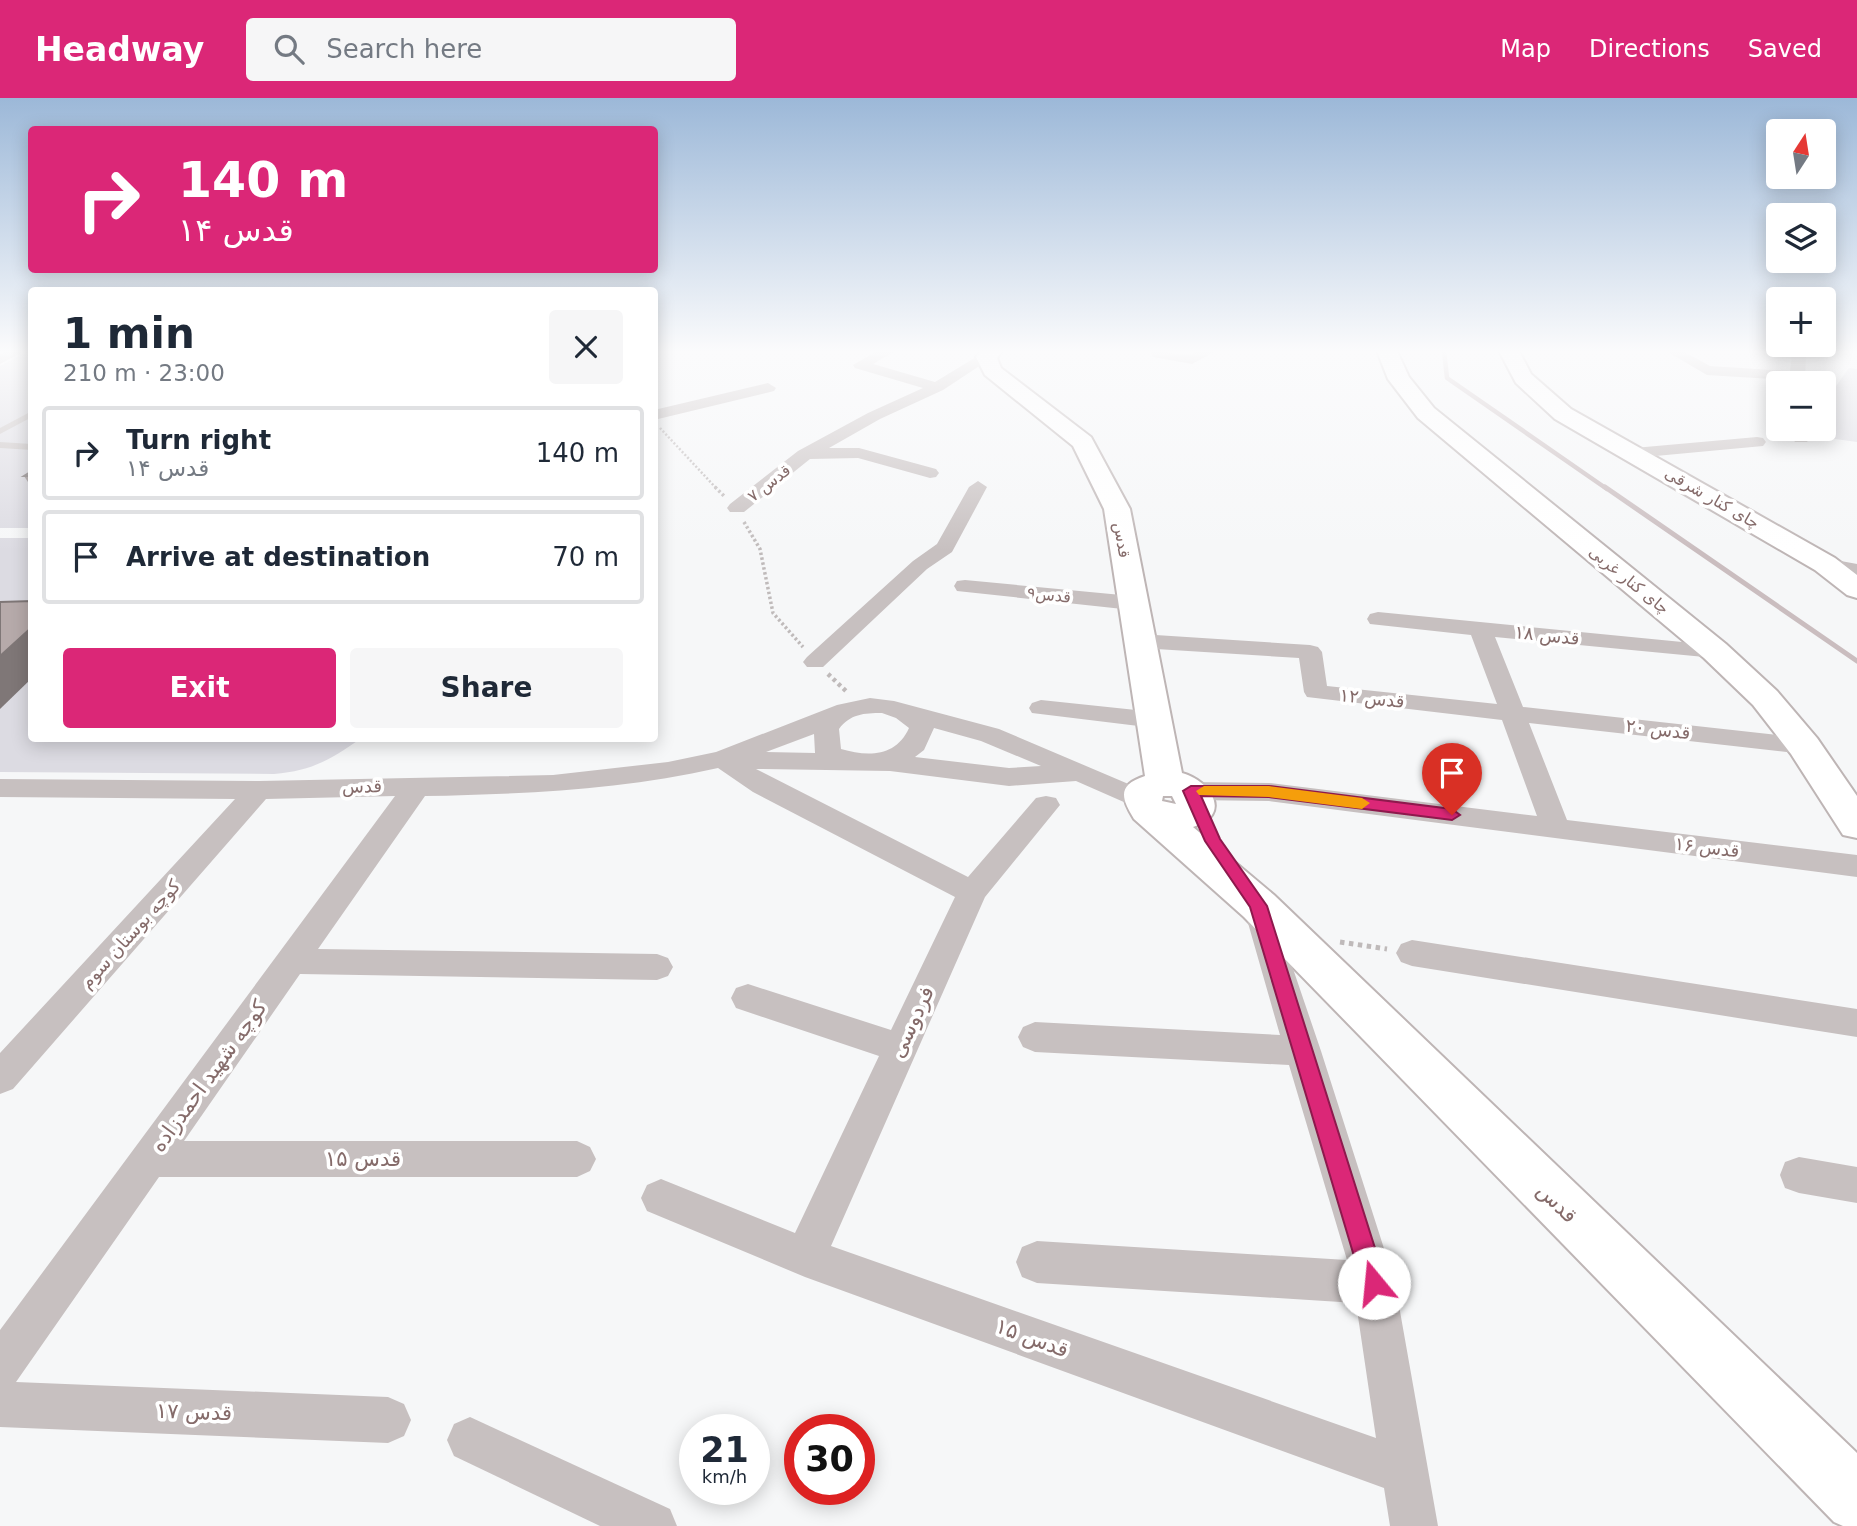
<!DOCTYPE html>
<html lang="en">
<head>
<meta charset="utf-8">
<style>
	:root { --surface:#fff; --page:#f6f6f7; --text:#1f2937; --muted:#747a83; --line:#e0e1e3; --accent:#db2777 }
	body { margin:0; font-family:"DejaVu Sans",Vazirmatn,sans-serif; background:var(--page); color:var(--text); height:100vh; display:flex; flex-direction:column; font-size:26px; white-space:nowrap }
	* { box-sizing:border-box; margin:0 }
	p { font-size:23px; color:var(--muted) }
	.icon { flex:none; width:38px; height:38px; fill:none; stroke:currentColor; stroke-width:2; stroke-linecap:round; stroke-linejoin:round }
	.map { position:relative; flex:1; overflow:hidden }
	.details { position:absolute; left:28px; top:189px; width:630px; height:455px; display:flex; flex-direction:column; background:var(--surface); border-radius:7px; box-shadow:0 4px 18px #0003 }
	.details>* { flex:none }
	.top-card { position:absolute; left:28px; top:28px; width:630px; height:147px; border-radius:7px; box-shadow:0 4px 18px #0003; background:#db2777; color:#fff; overflow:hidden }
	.needle { width:46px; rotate:12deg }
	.fabs { position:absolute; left:1766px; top:21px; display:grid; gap:14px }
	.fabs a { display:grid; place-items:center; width:70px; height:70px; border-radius:7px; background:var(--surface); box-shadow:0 4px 18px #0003; font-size:35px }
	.speed { position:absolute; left:679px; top:1316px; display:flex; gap:14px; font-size:35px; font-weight:700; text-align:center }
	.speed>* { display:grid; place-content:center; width:91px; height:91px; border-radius:50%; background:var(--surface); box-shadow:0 4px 18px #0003; line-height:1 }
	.speed small { font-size:18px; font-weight:400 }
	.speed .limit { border:10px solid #d22; background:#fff; color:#111 }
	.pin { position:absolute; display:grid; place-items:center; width:60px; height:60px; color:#fff; margin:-72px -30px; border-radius:50% 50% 50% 0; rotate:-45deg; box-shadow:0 0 7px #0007 }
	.pin .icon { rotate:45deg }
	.me { position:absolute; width:77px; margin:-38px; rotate:343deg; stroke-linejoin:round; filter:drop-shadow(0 0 5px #0008) }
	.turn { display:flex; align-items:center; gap:24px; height:147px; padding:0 35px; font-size:32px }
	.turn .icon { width:91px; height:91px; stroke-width:2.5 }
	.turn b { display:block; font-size:49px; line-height:60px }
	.round { display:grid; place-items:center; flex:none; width:74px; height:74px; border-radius:7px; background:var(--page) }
	.overview { display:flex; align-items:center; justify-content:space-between; height:119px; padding:0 35px }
	h1 { font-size:42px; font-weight:700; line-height:52px }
	.button { display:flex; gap:14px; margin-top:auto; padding:14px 35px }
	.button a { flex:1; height:80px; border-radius:7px; background:var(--accent); color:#fff; font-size:28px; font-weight:700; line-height:80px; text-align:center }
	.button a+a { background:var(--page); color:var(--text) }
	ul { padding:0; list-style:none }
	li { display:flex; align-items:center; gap:21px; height:94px; margin:0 14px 10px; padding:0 21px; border:4px solid var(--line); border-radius:7px }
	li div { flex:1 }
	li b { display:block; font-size:26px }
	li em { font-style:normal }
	header { display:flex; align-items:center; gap:42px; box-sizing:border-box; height:98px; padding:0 35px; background:var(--accent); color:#fff }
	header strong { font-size:33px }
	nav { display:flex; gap:38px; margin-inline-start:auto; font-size:24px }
	.search { width:490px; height:63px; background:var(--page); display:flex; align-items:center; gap:18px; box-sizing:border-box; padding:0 24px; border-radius:7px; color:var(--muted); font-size:26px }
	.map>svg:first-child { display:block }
	.green { fill:#dcdbe2 }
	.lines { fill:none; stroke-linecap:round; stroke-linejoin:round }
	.stream-far1 { stroke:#cabdbf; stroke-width:4.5 }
	.stream { stroke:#cabdbf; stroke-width:5 }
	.secondary-casing { stroke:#beb5b5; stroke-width:4 }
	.path-far3 { stroke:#bfbaba; stroke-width:2.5; stroke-dasharray:2 2; stroke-linecap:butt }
	.path-far2 { stroke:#bfbaba; stroke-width:3.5; stroke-dasharray:2.5 2.5; stroke-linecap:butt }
	.path-far1 { stroke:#bfbaba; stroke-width:4.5; stroke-dasharray:3.5 3.5; stroke-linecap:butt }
	.path { stroke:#bfbaba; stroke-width:5; stroke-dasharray:4.5 4.5; stroke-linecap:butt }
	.lane { fill:#c7c0c0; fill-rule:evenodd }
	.street { fill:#c7c0c0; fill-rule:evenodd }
	.secondary { fill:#fff; fill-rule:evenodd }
	.wall { fill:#9d9292 }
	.shaded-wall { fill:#7f7777 }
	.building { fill:#b6aaaa; stroke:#7f7777; stroke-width:2 }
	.route { fill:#db2777; stroke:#8e194d; stroke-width:2 }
	.slow { fill:#f59e0b }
	.labels { text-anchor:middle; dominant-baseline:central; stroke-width:7; stroke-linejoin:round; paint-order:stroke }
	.far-street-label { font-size:16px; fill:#856b6a; stroke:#fff }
	.street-label { font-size:18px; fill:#856b6a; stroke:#fff }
	.near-street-label { font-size:21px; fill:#856b6a; stroke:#fff }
</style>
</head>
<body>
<header>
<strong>Headway</strong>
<div class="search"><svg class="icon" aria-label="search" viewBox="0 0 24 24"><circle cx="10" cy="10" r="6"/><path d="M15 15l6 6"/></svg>Search here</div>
<nav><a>Map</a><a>Directions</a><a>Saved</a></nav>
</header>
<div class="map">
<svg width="1857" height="1428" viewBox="0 0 1857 1428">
	<rect width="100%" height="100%" fill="#f6f7f8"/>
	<g class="green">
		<polygon points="28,253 31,253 31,430 0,430 0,268"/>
		<polygon points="1849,270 1857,271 1857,344 1821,339 1820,331 1824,331 1824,305"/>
		<path d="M 0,440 L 31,440 L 32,640 L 360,641 C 330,662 311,673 274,676 L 0,674 Z"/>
	</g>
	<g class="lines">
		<polyline class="stream-far1" points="1444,253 1447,280 1607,391"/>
		<polyline class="stream" points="1605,389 1857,563"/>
		<defs>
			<g id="secondary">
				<path d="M 981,253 L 1002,253 L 997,260 L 1001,270 L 1091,339 L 1130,411 L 1182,675 C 1211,683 1233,717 1193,729 L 1274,797 L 1857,1355 L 1857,1428 L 1843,1428 L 1834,1424 L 1244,819 L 1134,721 C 1121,700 1117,687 1145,678 L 1104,411 L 1073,348 L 985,277 L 976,259 ZM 1163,698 L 1172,698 L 1176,706 L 1162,703 Z"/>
				<polygon points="1377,253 1397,253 1409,279 1434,310 1726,546 1777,593 1817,640 1857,698 1857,740 1843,737 1791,656 1753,607 1704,560 1418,320 1388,281"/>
				<polygon points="1499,253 1519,253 1531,276 1571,311 1835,460 1857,477 1857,500 1847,497 1815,472 1555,321 1516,285"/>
			</g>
		</defs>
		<use href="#secondary" class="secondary-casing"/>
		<polyline class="path-far3" points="660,330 717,391"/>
		<g class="path-far2">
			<polyline points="715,389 724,398"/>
			<polyline points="744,424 760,451 773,515 803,549"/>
		</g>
		<polyline class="path-far1" points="828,576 847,594"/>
		<polyline class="path" points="1340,844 1387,851"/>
		<g class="lane">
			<polygon points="32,313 32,319 0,336 0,330"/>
			<polygon points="0,344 32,346 32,352 0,350"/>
		</g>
		<g class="street">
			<polygon points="7,253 25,253 0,266 0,256"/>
			<polygon points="877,253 895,253 873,266 935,284 981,256 986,255 993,259 943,292 880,321 829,350 859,350 936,371 939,375 936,379 930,380 858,360 810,361 744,414 730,414 727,410 730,406 798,353 868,315 923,290 855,270 853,267"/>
			<polygon points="1153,253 1190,257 1198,253 1216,253 1192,266 1153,259 1151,256"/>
			<polygon points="1666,253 1683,253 1710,268 1790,273 1792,257 1789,253 1804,253 1806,256 1805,285 1789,285 1789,282 1707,277"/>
			<polygon points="768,285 776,290 774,293 654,322 654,312"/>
			<polygon points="1786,331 1803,331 1810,340 1807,344 1795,344"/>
			<polygon points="1757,339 1763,340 1766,344 1763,348 1634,360 1625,355 1634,350"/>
			<polygon points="978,383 987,389 952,454 927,471 823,569 807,569 803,564 807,559 913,463 937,446 969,389"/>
			<polygon points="1825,460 1857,466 1857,478 1818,470 1815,466 1818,462"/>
			<polygon points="965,482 1132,498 1140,500 1143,505 1140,510 1132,512 957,493 954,488 957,483"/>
			<polygon points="1378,514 1723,548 1727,553 1723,558 1715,560 1495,539 1523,609 1804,640 1813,642 1817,648 1813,654 1804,656 1529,625 1567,722 1857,757 1857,779 1269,703 1190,702 1180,699 1176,693 1180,687 1190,684 1269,685 1537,718 1502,622 1307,599 1304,594 1299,560 1140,550 1132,548 1128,543 1132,538 1140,536 1310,547 1318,549 1322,554 1327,588 1497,606 1471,537 1370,526 1367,521 1370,516"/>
			<path d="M 870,600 L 894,603 L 999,631 L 1152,696 L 1156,703 L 1152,710 L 1142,712 L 1076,683 L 1009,688 L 890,673 L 756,671 L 968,779 L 1036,700 L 1046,698 L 1056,700 L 1060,707 L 985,799 L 831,1148 L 1376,1340 L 1356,1205 L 1037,1185 L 1022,1179 L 1016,1164 L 1022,1149 L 1037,1143 L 1347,1162 L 1289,967 L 1035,954 L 1023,949 L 1018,939 L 1023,929 L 1035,924 L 1280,937 L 1244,811 L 1248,803 L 1259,799 L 1270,803 L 1321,953 L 1395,1185 L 1438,1428 L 1390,1428 L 1384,1390 L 805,1179 L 647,1113 L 641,1100 L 647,1087 L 661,1081 L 795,1135 L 879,958 L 736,910 L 731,900 L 736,890 L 748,886 L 891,932 L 955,799 L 753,694 L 718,670 C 621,692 524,696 425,698 L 318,851 L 657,856 L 668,860 L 673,869 L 668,878 L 657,882 L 300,876 L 184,1043 L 577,1043 L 590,1049 L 596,1061 L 590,1073 L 577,1079 L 159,1079 L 16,1284 L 388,1299 L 404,1306 L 411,1322 L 404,1338 L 388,1345 L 0,1329 L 0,1232 L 395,698 L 266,701 L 13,991 L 0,996 L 0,955 L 235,701 L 0,699 L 0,681 L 259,683 L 553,677 L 668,664 L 716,654 L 837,607 ZM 882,615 L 896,620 L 909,630 C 896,659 868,659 841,651 L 839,631 C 850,616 864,615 882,615 ZM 934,630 L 981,643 L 1041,668 L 1009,670 L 915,659 L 924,652 ZM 814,636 L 815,655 L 766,654 Z"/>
			<polygon points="1041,602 1155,614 1164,616 1168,622 1164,628 1155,630 1032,615 1029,610 1032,605"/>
			<polygon points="1412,842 1857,911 1857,939 1412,868 1401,864 1396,855 1401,846"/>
			<polygon points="1799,1059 1857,1069 1857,1105 1799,1095 1785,1090 1780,1077 1785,1064"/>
			<polygon points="470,1319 670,1411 677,1428 600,1428 454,1358 447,1342 454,1326"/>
		</g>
		<use href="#secondary" class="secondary"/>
	</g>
	<polygon class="wall" points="32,373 32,390 24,378"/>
	<polygon class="shaded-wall" points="32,529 32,580 0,611 0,558"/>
	<g class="building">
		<polygon points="32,373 32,378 24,378"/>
		<polygon points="32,503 32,529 0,558 0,504"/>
	</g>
	<linearGradient id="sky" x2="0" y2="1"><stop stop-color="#9cb8d8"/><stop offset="0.56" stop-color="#fbfbfc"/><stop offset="1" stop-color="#fbfbfc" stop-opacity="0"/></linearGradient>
	<rect width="1857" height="453" fill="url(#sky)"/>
	<polygon class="route" points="1191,688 1269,688 1452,711 1460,717 1452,722 1269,699 1201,698 1220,741 1267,808 1386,1185 1383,1193 1374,1197 1366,1193 1362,1185 1250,809 1205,743 1183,693"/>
	<polygon class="slow" points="1204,688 1269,688 1362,700 1370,705 1362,711 1269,699 1199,697 1196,693"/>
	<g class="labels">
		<g class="far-street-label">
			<text transform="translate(769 385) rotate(-38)">قدس ۷</text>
			<text transform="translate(1712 400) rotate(30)">چای کنار شرقی</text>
			<text transform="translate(1122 442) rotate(81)">قدس</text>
			<text transform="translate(1629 482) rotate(39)">چای کنار غربی</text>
			<text transform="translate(1049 497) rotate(6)">قدس۹</text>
		</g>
		<g class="street-label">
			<text transform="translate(1547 537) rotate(6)">قدس ۱۸</text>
			<text transform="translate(1372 600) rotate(6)">قدس ۱۲</text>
			<text transform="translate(1658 631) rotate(7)">قدس ۲۰</text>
			<text transform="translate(362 688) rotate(-1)">قدس</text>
			<text transform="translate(1707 749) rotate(7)">قدس ۱۶</text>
			<text transform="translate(130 836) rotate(-48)">کوچه بوستان سوم</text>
		</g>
		<g class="near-street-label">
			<text transform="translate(912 924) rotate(-65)">فردوسی</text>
			<text transform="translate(209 978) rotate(-54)">کوچه شهید احمدزاده</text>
			<text x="363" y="1061">قدس ۱۵</text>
			<text transform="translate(1557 1105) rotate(45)">قدس</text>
			<text transform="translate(1032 1240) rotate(20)">قدس ۱۵</text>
			<text transform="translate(194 1314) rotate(2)">قدس ۱۷</text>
		</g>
	</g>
</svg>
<div class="fabs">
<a><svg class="needle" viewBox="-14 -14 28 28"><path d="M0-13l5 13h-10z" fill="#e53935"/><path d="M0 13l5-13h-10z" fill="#747a83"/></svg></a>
<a><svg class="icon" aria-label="layers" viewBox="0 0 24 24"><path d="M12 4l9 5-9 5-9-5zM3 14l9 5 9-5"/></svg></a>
<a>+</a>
<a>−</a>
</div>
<div class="speed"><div>21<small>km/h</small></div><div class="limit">30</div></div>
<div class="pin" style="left:1452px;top:717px;background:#d93025"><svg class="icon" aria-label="arrive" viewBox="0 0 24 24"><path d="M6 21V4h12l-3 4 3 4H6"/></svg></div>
<svg class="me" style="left:1374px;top:1185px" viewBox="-20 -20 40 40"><circle r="19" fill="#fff"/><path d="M0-13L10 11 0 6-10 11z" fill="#db2777"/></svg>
<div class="top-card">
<div class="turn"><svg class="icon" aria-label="right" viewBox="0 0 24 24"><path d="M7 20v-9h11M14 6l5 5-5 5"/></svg><div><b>140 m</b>قدس ۱۴</div></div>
</div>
<section class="details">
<div class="overview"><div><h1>1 min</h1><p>210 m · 23:00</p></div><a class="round"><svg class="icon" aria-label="close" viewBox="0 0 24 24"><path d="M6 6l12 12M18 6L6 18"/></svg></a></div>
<ul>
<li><svg class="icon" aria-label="right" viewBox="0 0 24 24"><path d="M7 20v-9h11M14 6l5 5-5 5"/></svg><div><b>Turn right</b><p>قدس ۱۴</p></div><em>140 m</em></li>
<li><svg class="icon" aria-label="arrive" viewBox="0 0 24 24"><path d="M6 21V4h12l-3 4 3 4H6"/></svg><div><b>Arrive at destination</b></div><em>70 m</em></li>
</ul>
<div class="button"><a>Exit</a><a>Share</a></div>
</section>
</div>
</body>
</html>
